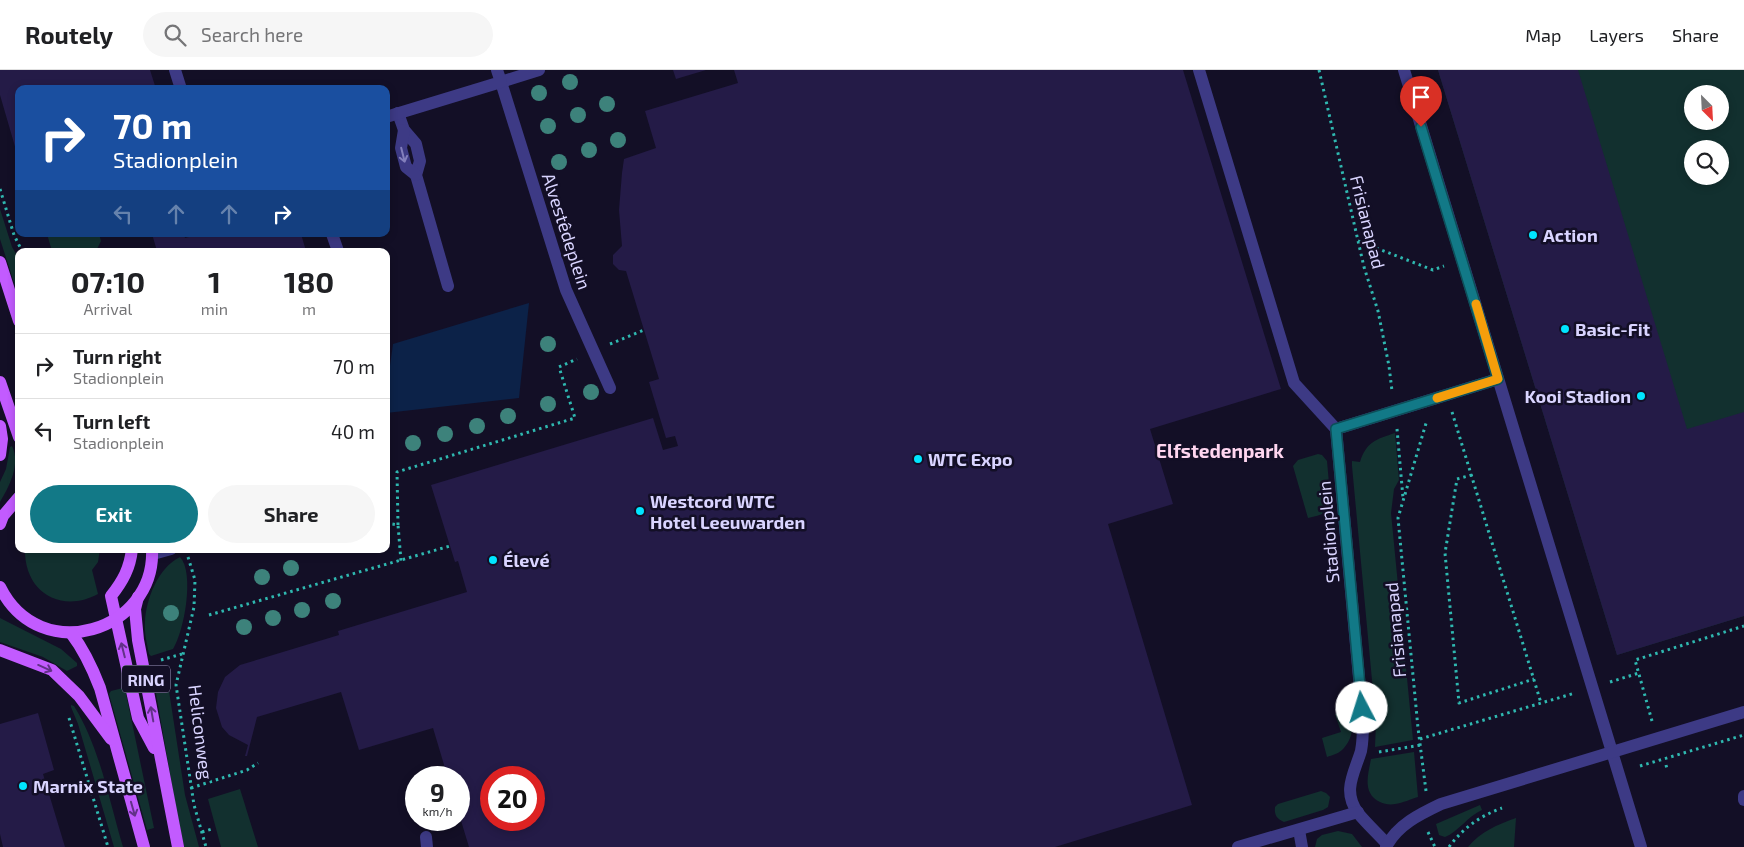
<!DOCTYPE html>
<html lang="en">
<head>
<meta charset="utf-8">
<style>
	:root { --surface:#fff; --page:#f6f6f6; --text:#202124; --muted:#757577; --line:#e0e0e0; --accent:#127987 }
	body { margin:0; font-family:"Exo 2",sans-serif; background:var(--page); color:var(--text); height:100vh; display:flex; flex-direction:column; font-size:19px; white-space:nowrap }
	* { box-sizing:border-box; margin:0 }
	p { font-size:16px; color:var(--muted) }
	.icon { flex:none; width:28px; height:28px; fill:none; stroke:currentColor; stroke-width:2; stroke-linecap:round; stroke-linejoin:round }
	.map { position:relative; flex:1; overflow:hidden }
	.sheet { position:absolute; left:15px; top:178px; width:375px; height:305px; display:flex; flex-direction:column; background:var(--surface); border-radius:10px; box-shadow:0 2px 8px #0003 }
	.sheet>* { flex:none }
	.banner { position:absolute; left:15px; top:15px; width:375px; height:152px; border-radius:10px; box-shadow:0 2px 8px #0003; background:#1a4fa0; color:#fff; overflow:hidden }
	.needle { width:32px; rotate:156deg }
	.tools { position:absolute; left:1684px; top:15px; display:grid; gap:10px }
	.tools a { display:grid; place-items:center; width:45px; height:45px; border-radius:50%; background:var(--surface); box-shadow:0 2px 8px #0003; font-size:25px }
	.speed { position:absolute; left:405px; top:696px; display:flex; gap:10px; font-size:25px; font-weight:700; text-align:center }
	.speed>* { display:grid; place-content:center; width:65px; height:65px; border-radius:50%; background:var(--surface); box-shadow:0 2px 8px #0003; line-height:1 }
	.speed small { font-size:12px; font-weight:400 }
	.speed .limit { border:8px solid #d22; background:#fff; color:#111 }
	.pin { position:absolute; display:grid; place-items:center; width:42px; height:42px; color:#fff; margin:-51px -21px; border-radius:50% 50% 50% 0; rotate:-45deg; box-shadow:0 0 5px #0007 }
	.pin .icon { rotate:45deg }
	.me { position:absolute; width:55px; margin:-28px; rotate:355deg; stroke-linejoin:round; filter:drop-shadow(0 0 4px #0008) }
	.turn { display:flex; align-items:center; gap:18px; height:105px; padding:0 15px; font-size:22px }
	.turn .icon { width:65px; height:65px; stroke-width:2.5 }
	.turn b { display:block; font-size:35px; line-height:42px }
	.lanes { display:flex; align-items:center; height:48px; padding:0 15px; background:#0003; justify-content:center; gap:25px; direction:ltr }
	.lanes .off { opacity:.35 }
	.eta { display:flex; justify-content:space-evenly; align-items:center; height:85px; text-align:center }
	.eta b { font-size:30px; font-weight:700; line-height:35px }
	.action { display:flex; gap:10px; margin-top:auto; padding:10px 15px }
	.action a { flex:1; height:58px; border-radius:30px; background:var(--accent); color:#fff; font-size:20px; font-weight:700; line-height:58px; text-align:center }
	.action a+a { background:var(--page); color:var(--text) }
	ul { padding:0; list-style:none }
	li { display:flex; align-items:center; gap:15px; height:65px; padding:0 15px; border-top:1px solid var(--line) }
	li div { flex:1 }
	li b { display:block; font-size:19px }
	li em { font-style:normal }
	header { display:flex; align-items:center; gap:30px; box-sizing:border-box; height:70px; padding:0 25px; background:var(--surface); border-bottom:1px solid var(--line) }
	header strong { font-size:24px }
	nav { display:flex; gap:28px; margin-inline-start:auto; font-size:18px }
	.search { width:350px; height:45px; background:var(--page); display:flex; align-items:center; gap:12px; box-sizing:border-box; padding:0 18px; border-radius:28px; color:var(--muted); font-size:19px }
	.map>svg:first-child { display:block }
	.green { fill:#12302f; fill-rule:evenodd }
	.water { fill:#0c2248 }
	.building { fill:#241b47; fill-rule:evenodd }
	.lines { fill:none; stroke-linecap:round; stroke-linejoin:round }
	.path { stroke:#2fb8b0; stroke-width:3; stroke-dasharray:2.5 4; stroke-linecap:butt }
	.lane { stroke:#3d3a85; stroke-width:12 }
	.street { stroke:#3d3a85; stroke-width:12 }
	.primary { stroke:#c25bff; stroke-width:12 }
	.tree { fill:#3d827b }
	.oneway { stroke:#837fbc }
	.oneway2 { stroke:#623188 }
	.route-casing { stroke:#0c4f58; stroke-width:12 }
	.route { stroke:#127987; stroke-width:9 }
	.slow { stroke:#f59e0b; stroke-width:9 }
	.poi-dot { fill:#00e5ff; stroke:#130f26; stroke-width:2 }
	.labels { text-anchor:middle; dominant-baseline:central; stroke-width:5; stroke-linejoin:round; paint-order:stroke }
	.shield { fill:#130f26; stroke:#9e99be; stroke-width:1 }
	.shield-label { font-size:16px; font-weight:bold; fill:#d9d4ff }
	.street-label { font-size:18px; fill:#d9d4ff; stroke:#130f26 }
	.poi-label { font-size:18px; font-weight:bold; fill:#d9d4ff; stroke:#130f26; text-anchor:start }
	.neighbourhood-label { font-size:19px; font-weight:bold; fill:#ffd6f0; stroke:#130f26 }
</style>
</head>
<body>
<header>
<strong>Routely</strong>
<div class="search"><svg class="icon" aria-label="search" viewBox="0 0 24 24"><circle cx="10" cy="10" r="6"/><path d="M15 15l6 6"/></svg>Search here</div>
<nav><a>Map</a><a>Layers</a><a>Share</a></nav>
</header>
<div class="map">
<svg width="1744" height="777" viewBox="0 0 1744 777">
	<rect width="100%" height="100%" fill="#130f26"/>
	<g class="green">
		<path d="M 1438,0 L 1744,0 L 1744,546 L 1617,585 ZM 1692,24 L 1720,24 L 1720,51 L 1692,51 ZM 1692,79 L 1720,79 L 1720,106 L 1692,106 Z"/>
		<polygon points="0,139 12,177 19,189 19,228 0,169"/>
		<polygon points="47,164 99,164 101,171 96,181 52,181"/>
		<path d="M 1395,363 L 1399,410 L 1394,419 L 1391,443 L 1413,670 L 1375,677 L 1376,653 L 1352,396 L 1352,391 L 1360,392 C 1366,372 1377,369 1395,363 Z"/>
		<path d="M 12,376 C 21,394 9,417 0,432 L 0,412 L 6,399 L 10,377 Z"/>
		<path d="M 1318,384 L 1322,385 L 1327,391 L 1331,436 C 1327,444 1317,446 1308,448 L 1293,396 L 1298,390 Z"/>
		<path d="M 25,479 L 100,479 L 98,492 L 92,500 L 98,524 C 61,544 24,522 25,479 Z"/>
		<path d="M 180,487 C 195,503 184,562 173,579 L 151,586 L 149,584 C 147,573 144,563 145,552 C 146,529 158,498 180,487 Z"/>
		<polygon points="0,548 61,579 77,593 77,596 67,601 43,587 0,572"/>
		<polygon points="156,610 167,610 169,612 169,621 185,725 199,777 184,777 175,732 154,612"/>
		<polygon points="123,618 125,619 154,758 147,760 109,624 111,621"/>
		<path d="M 71,635 L 74,636 C 100,678 109,730 123,777 L 114,777 L 78,654 L 71,637 Z"/>
		<path d="M 1343,643 C 1359,648 1352,671 1342,680 C 1338,684 1332,685 1327,687 L 1322,668 L 1341,662 L 1335,644 Z"/>
		<path d="M 1414,682 L 1418,727 C 1411,729 1403,733 1395,734 C 1390,735 1384,734 1380,732 C 1362,723 1368,705 1371,689 Z"/>
		<polygon points="240,719 258,777 221,777 208,729"/>
		<path d="M 1321,721 L 1326,723 L 1330,727 L 1328,737 L 1323,740 L 1284,752 C 1277,749 1274,745 1275,737 L 1278,734 Z"/>
		<path d="M 1480,735 L 1482,740 C 1468,746 1458,762 1445,767 L 1439,765 L 1436,754 Z"/>
		<path d="M 1516,748 L 1514,777 L 1468,777 C 1481,761 1497,755 1516,748 Z"/>
		<polygon points="1338,761 1352,764 1362,777 1315,777 1317,769 1322,765"/>
	</g>
	<polygon class="water" points="529,233 519,328 386,343 386,325 393,274"/>
	<g class="building">
		<polygon points="0,0 150,0 156,19 19,19 19,79 16,80 0,25"/>
		<polygon points="673,0 706,0 676,9"/>
		<path d="M 734,0 L 1183,0 L 1281,319 L 1150,359 L 1173,434 L 1108,454 L 1192,735 L 1055,777 L 469,777 L 459,744 L 459,708 L 448,708 L 433,658 L 359,680 L 341,622 L 257,647 L 247,686 L 245,686 L 248,675 L 229,665 L 222,657 L 216,638 L 218,622 L 225,607 L 240,595 L 339,565 L 338,561 L 467,522 L 458,491 L 455,492 L 431,415 L 653,348 L 663,380 L 678,376 L 675,366 L 666,368 L 649,312 L 659,309 L 626,201 L 619,200 L 613,194 L 613,185 L 622,176 L 619,140 L 622,103 L 624,89 L 656,78 L 645,41 L 738,13 ZM 491,708 L 534,708 L 534,750 L 491,750 Z"/>
		<polygon points="1438,0 1578,0 1687,359 1744,342 1744,546 1617,585"/>
		<polygon points="152,164 184,164 185,168 200,164 301,164 306,181 157,181"/>
		<polygon points="38,643 54,700 43,704 65,777 3,777 0,764 0,654"/>
	</g>
	<g class="lines">
		<g class="path">
			<polyline points="1319,0 1364,197 1378,241 1389,296 1392,321"/>
			<polyline points="0,119 14,165 22,181"/>
			<polyline points="1358,171 1433,200 1444,196"/>
			<polyline points="610,274 644,260"/>
			<polyline points="1452,342 1541,633"/>
			<polyline points="1397,359 1403,428"/>
			<polyline points="1472,405 1457,409 1445,483 1459,633 1534,609"/>
			<polyline points="386,453 398,455 401,491"/>
			<polyline points="398,455 397,402 575,348 559,297 577,289"/>
			<polyline points="188,487 195,510 194,537 176,615 194,735 206,777"/>
			<polyline points="209,545 450,476"/>
			<polyline points="161,590 182,584"/>
			<polyline points="1610,612 1639,603"/>
			<polyline points="69,648 108,777"/>
			<polyline points="1652,651 1635,590 1744,556"/>
			<polyline points="1420,669 1575,623"/>
			<polyline points="1379,682 1421,675"/>
			<polyline points="1666,695 1667,699"/>
			<polyline points="1640,696 1744,665"/>
			<polyline points="191,718 247,700 258,693"/>
			<polyline points="1426,721 1418,658 1398,448 1427,350"/>
			<polyline points="202,762 212,759"/>
			<polyline points="1428,762 1435,777"/>
			<path d="M 1449,777 C 1463,758 1480,746 1502,738"/>
		</g>
		<g class="lane">
			<polyline points="539,0 501,12 566,220 610,318"/>
			<polyline points="1199,0 1294,313 1336,359"/>
			<polyline points="1404,0 1641,777"/>
			<polyline points="398,43 404,60 416,74 420,91 416,105 448,216"/>
			<polyline points="404,60 401,78 406,97 416,105"/>
			<polyline points="1744,726 1744,730"/>
			<polyline points="1299,760 1302,777"/>
			<polyline points="426,767 427,777"/>
			<path d="M 1387,774 C 1378,764 1367,754 1358,743 C 1342,721 1354,704 1361,681 C 1363,671 1363,661 1363,651 L 1336,359 L 1498,309"/>
			<polyline points="1238,777 1358,742"/>
		</g>
		<g class="street">
			<polyline points="175,0 181,19"/>
			<polyline points="386,47 501,12 497,0"/>
			<polyline points="332,164 338,181"/>
			<polyline points="153,484 171,479"/>
			<path d="M 1386,777 C 1397,755 1420,744 1441,734 L 1744,642"/>
		</g>
		<g class="primary">
			<polyline points="0,192 19,251"/>
			<polyline points="0,312 19,367"/>
			<polyline points="0,356 2,369 0,385"/>
			<polyline points="0,454 3,446 19,427"/>
			<path d="M 132,479 C 130,498 123,511 111,526 L 138,648 L 154,678"/>
			<path d="M 0,517 C 40,598 156,561 152,479"/>
			<polyline points="138,527 135,539 138,570 178,777"/>
			<path d="M 71,563 C 84,580 92,597 100,618 L 144,777"/>
			<polyline points="0,580 52,600 79,626 111,669"/>
		</g>
	</g>
	<g class="tree">
		<circle cx="570" cy="12" r="8"/>
		<circle cx="539" cy="23" r="8"/>
		<circle cx="607" cy="34" r="8"/>
		<circle cx="578" cy="45" r="8"/>
		<circle cx="548" cy="56" r="8"/>
		<circle cx="618" cy="70" r="8"/>
		<circle cx="589" cy="80" r="8"/>
		<circle cx="559" cy="92" r="8"/>
		<circle cx="548" cy="274" r="8"/>
		<circle cx="591" cy="322" r="8"/>
		<circle cx="548" cy="334" r="8"/>
		<circle cx="508" cy="346" r="8"/>
		<circle cx="477" cy="356" r="8"/>
		<circle cx="445" cy="364" r="8"/>
		<circle cx="413" cy="373" r="8"/>
		<circle cx="291" cy="498" r="8"/>
		<circle cx="262" cy="507" r="8"/>
		<circle cx="333" cy="531" r="8"/>
		<circle cx="302" cy="540" r="8"/>
		<circle cx="171" cy="543" r="8"/>
		<circle cx="273" cy="548" r="8"/>
		<circle cx="244" cy="557" r="8"/>
	</g>
	<defs><path id="oneway-shaft" d="M-6 0H5M1.5-3L5.5 0L1.5 3" fill="none" stroke-width="1.6" stroke-linecap="round" stroke-linejoin="round" transform="scale(1.25)"/></defs>
	<use class="oneway" href="#oneway-shaft" transform="translate(403 85) rotate(76)"/>
	<g class="oneway2">
		<use href="#oneway-shaft" transform="translate(123 580) rotate(-104)"/>
		<use href="#oneway-shaft" transform="translate(45 598) rotate(24)"/>
		<use href="#oneway-shaft" transform="translate(152 644) rotate(-100)"/>
		<use href="#oneway-shaft" transform="translate(133 739) rotate(74)"/>
	</g>
	<g class="lines">
		<defs>
			<polyline id="route" points="1362,638 1336,359 1498,309 1421,57"/>
		</defs>
		<use href="#route" class="route-casing"/>
		<use href="#route" class="route"/>
		<polyline class="slow" points="1437,328 1498,309 1476,234"/>
	</g>
	<g class="poi-dot">
		<circle cx="1533" cy="165" r="5"/>
		<circle cx="1565" cy="259" r="5"/>
		<circle cx="1641" cy="326" r="5"/>
		<circle cx="918" cy="389" r="5"/>
		<circle cx="640" cy="441" r="5"/>
		<circle cx="493" cy="490" r="5"/>
		<circle cx="23" cy="716" r="5"/>
	</g>
	<g class="labels">
		<rect class="shield" x="122" y="595.5" width="48" height="27" rx="4"/>
		<g class="shield-label">
			<text x="146" y="609">RING</text>
		</g>
		<g class="street-label">
			<text transform="translate(1368 152) rotate(76)">Frisianapad</text>
			<text transform="translate(567 161) rotate(72)">Alvestêdeplein</text>
			<text transform="translate(1328 462) rotate(-95)">Stadionplein</text>
			<text transform="translate(1395 560) rotate(-95)">Frisianapad</text>
			<text transform="translate(201 662) rotate(83)">Heliconweg</text>
		</g>
		<g class="poi-label">
			<text x="1543" y="165">Action</text>
			<text x="1575" y="259">Basic-Fit</text>
			<text x="1631" y="326" text-anchor="end">Kooi Stadion</text>
			<text x="928" y="389">WTC Expo</text>
			<text x="650" y="431">Westcord WTC<tspan x="650" dy="21">Hotel Leeuwarden</tspan></text>
			<text x="503" y="490">Élevé</text>
			<text x="33" y="716">Marnix State</text>
		</g>
		<g class="neighbourhood-label">
			<text x="1220" y="380">Elfstedenpark</text>
		</g>
	</g>
</svg>
<div class="tools">
<a><svg class="needle" viewBox="-14 -14 28 28"><path d="M0-13l5 13h-10z" fill="#e53935"/><path d="M0 13l5-13h-10z" fill="#757577"/></svg></a>
<a><svg class="icon" aria-label="search" viewBox="0 0 24 24"><circle cx="10" cy="10" r="6"/><path d="M15 15l6 6"/></svg></a>
</div>
<div class="speed"><div>9<small>km/h</small></div><div class="limit">20</div></div>
<div class="pin" style="left:1421px;top:57px;background:#d93025"><svg class="icon" aria-label="arrive" viewBox="0 0 24 24"><path d="M6 21V4h12l-3 4 3 4H6"/></svg></div>
<svg class="me" style="left:1362px;top:638px" viewBox="-20 -20 40 40"><circle r="19" fill="#fff"/><path d="M0-13L10 11 0 6-10 11z" fill="#127987"/></svg>
<div class="banner">
<div class="turn"><svg class="icon" aria-label="right" viewBox="0 0 24 24"><path d="M7 20v-9h11M14 6l5 5-5 5"/></svg><div><b>70 m</b>Stadionplein</div></div>
<div class="lanes"><svg class="icon off" aria-label="left" viewBox="0 0 24 24"><path d="M17 20v-9H6M10 6l-5 5 5 5"/></svg><svg class="icon off" aria-label="ahead" viewBox="0 0 24 24"><path d="M12 20V5M6 11l6-6 6 6"/></svg><svg class="icon off" aria-label="ahead" viewBox="0 0 24 24"><path d="M12 20V5M6 11l6-6 6 6"/></svg><svg class="icon" aria-label="right" viewBox="0 0 24 24"><path d="M7 20v-9h11M14 6l5 5-5 5"/></svg></div>
</div>
<section class="sheet">
<div class="eta">
<div><b>07:10</b><p>Arrival</p></div>
<div><b>1</b><p>min</p></div>
<div><b>180</b><p>m</p></div>
</div>
<ul>
<li><svg class="icon" aria-label="right" viewBox="0 0 24 24"><path d="M7 20v-9h11M14 6l5 5-5 5"/></svg><div><b>Turn right</b><p>Stadionplein</p></div><em>70 m</em></li>
<li><svg class="icon" aria-label="left" viewBox="0 0 24 24"><path d="M17 20v-9H6M10 6l-5 5 5 5"/></svg><div><b>Turn left</b><p>Stadionplein</p></div><em>40 m</em></li>
</ul>
<div class="action"><a>Exit</a><a>Share</a></div>
</section>
</div>
</body>
</html>
